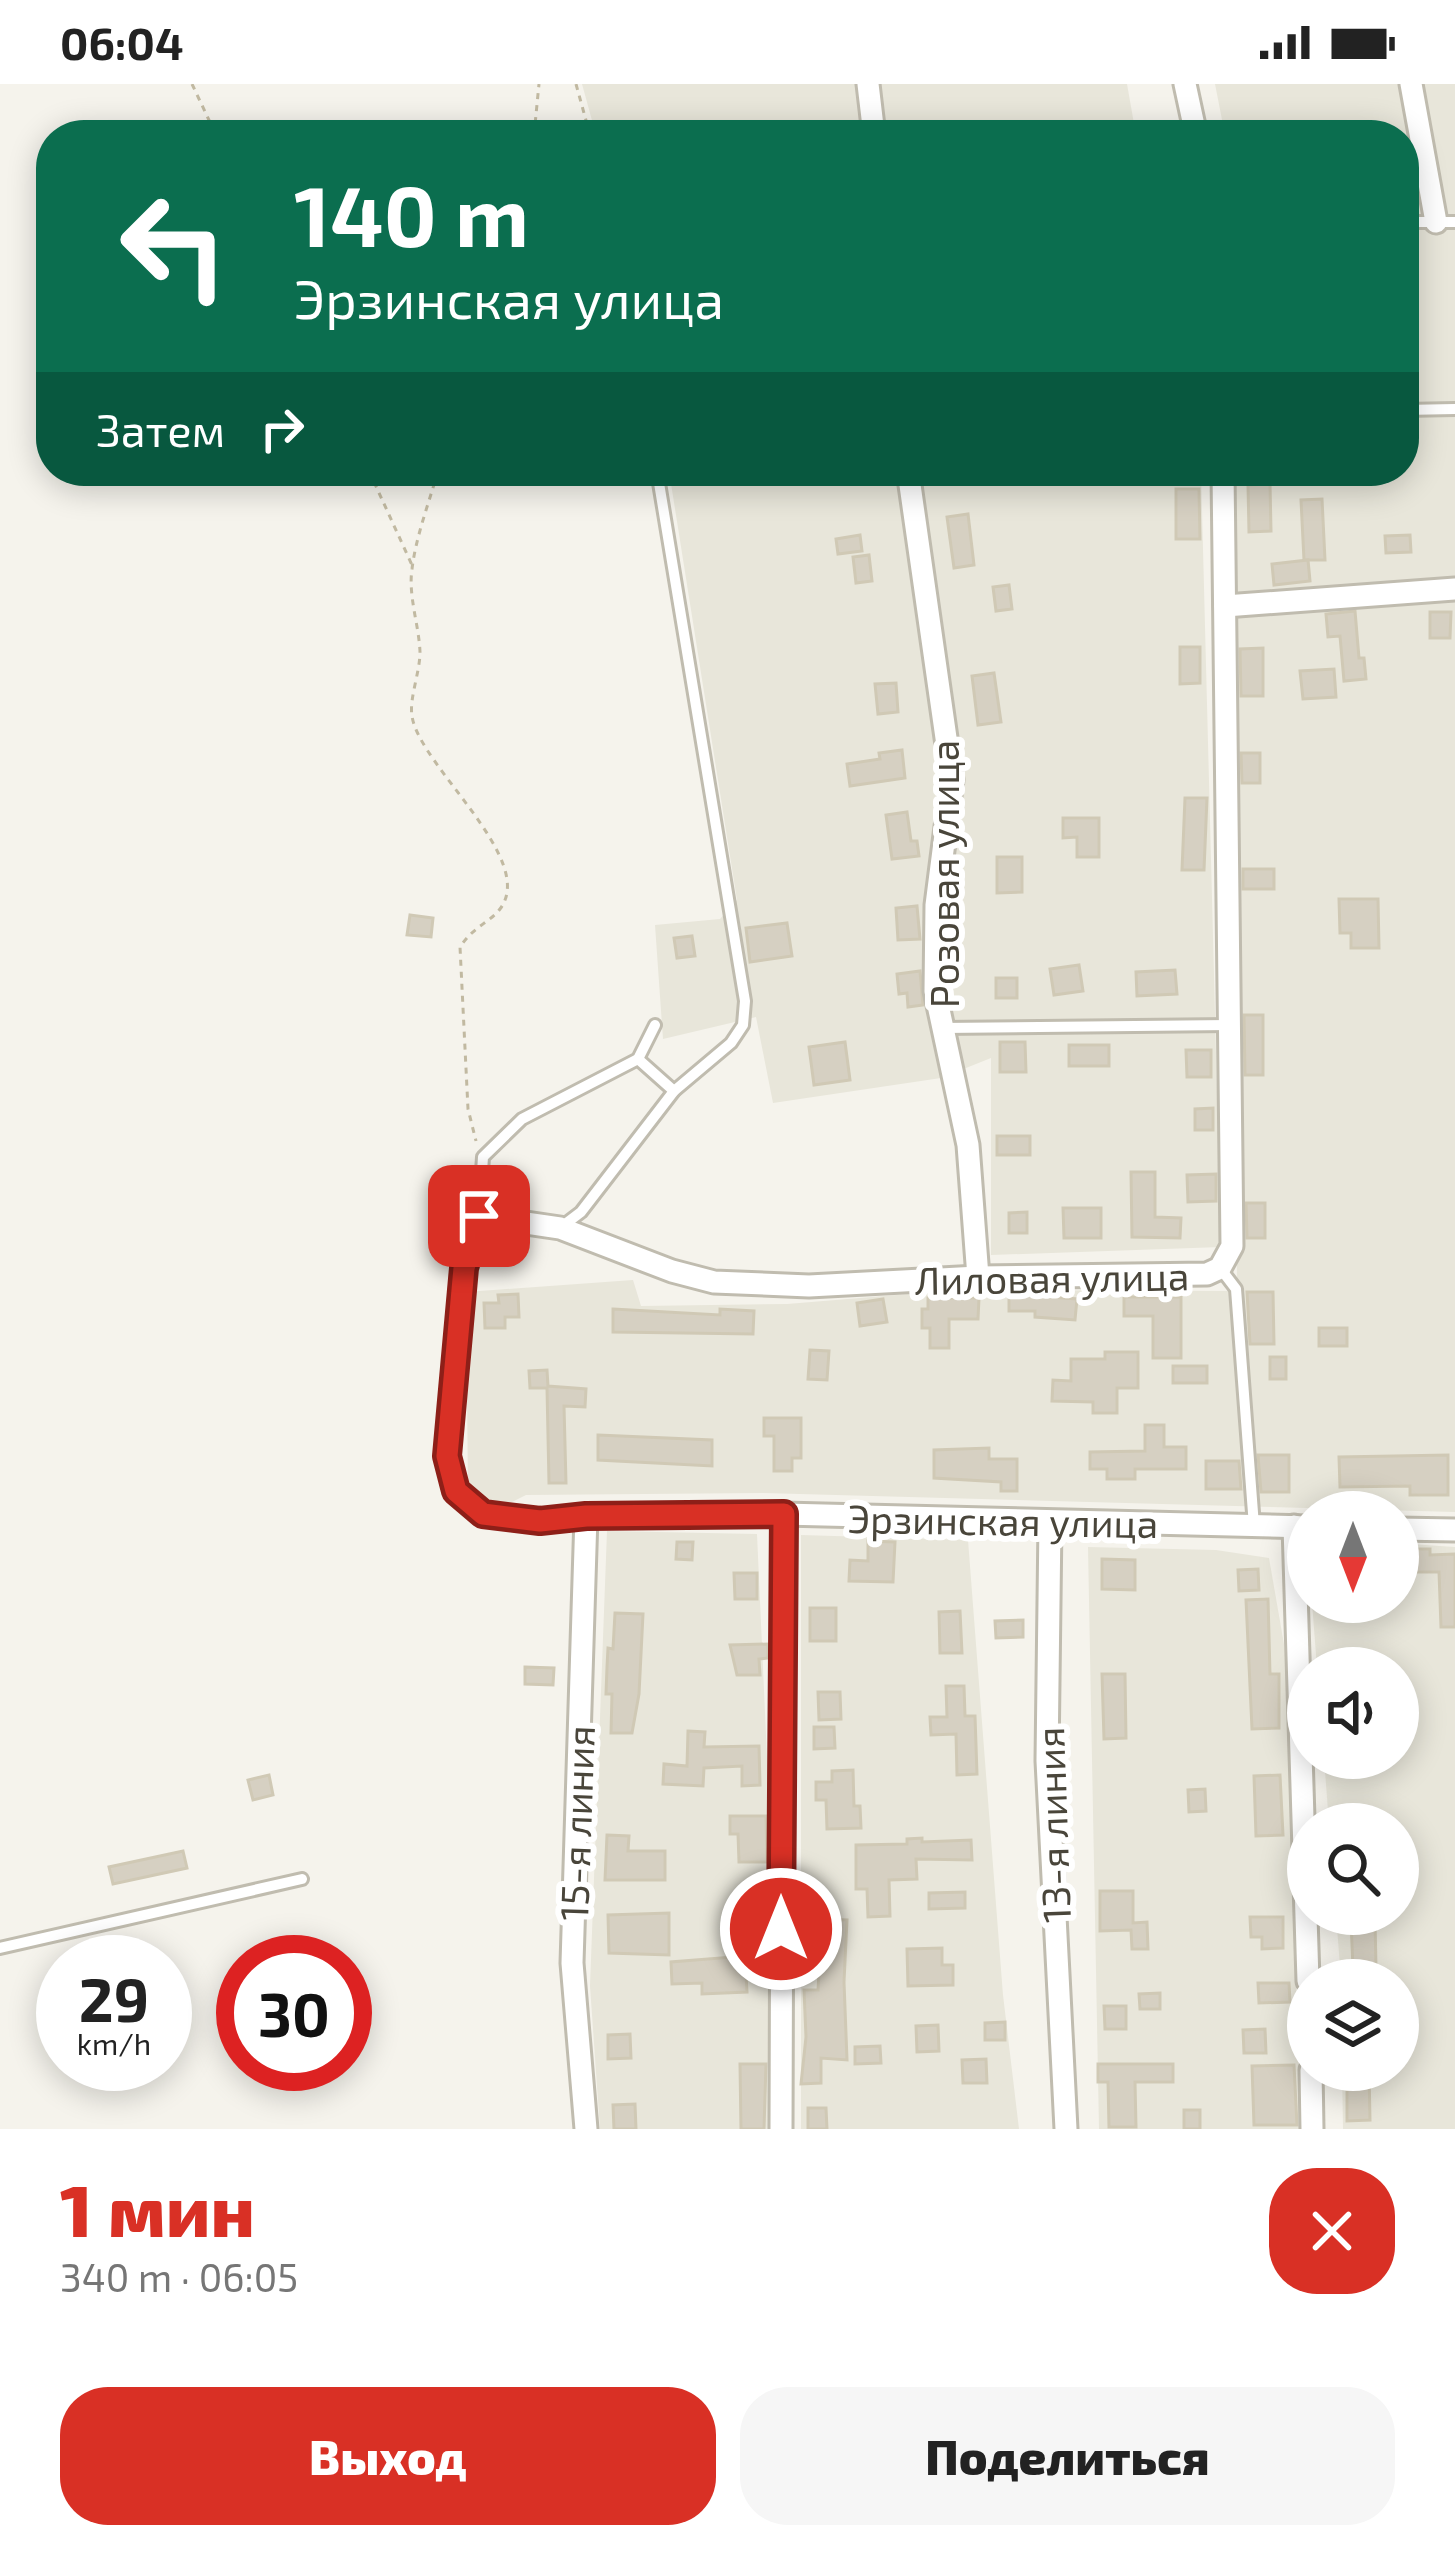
<!DOCTYPE html>
<html lang="ru">
<head>
<meta charset="utf-8">
<style>
	:root { --surface:#fff; --page:#f6f6f6; --text:#222; --muted:#767676; --accent:#d93025 }
	body { margin:0; font-family:"Exo 2",sans-serif; background:var(--page); color:var(--text); height:100vh; display:flex; flex-direction:column; font-size:45px; white-space:nowrap }
	* { box-sizing:border-box; margin:0 }
	p { font-size:39px; color:var(--muted) }
	.icon { flex:none; width:66px; height:66px; fill:none; stroke:currentColor; stroke-width:2; stroke-linecap:round; stroke-linejoin:round }
	.map { position:relative; height:2045px; overflow:hidden }
	.details { display:flex; flex-direction:column; background:var(--surface); flex:1 }
	.details>* { flex:none }
	.guide { position:absolute; left:36px; top:36px; width:1383px; height:366px; border-radius:48px; box-shadow:0 6px 30px #0003; background:#0b6e4f; color:#fff; overflow:hidden }
	.needle { width:78px; rotate:180deg }
	.controls { position:absolute; left:1287px; top:1407px; display:grid; gap:24px }
	.controls a { display:grid; place-items:center; width:132px; height:132px; border-radius:50%; background:var(--surface); box-shadow:0 6px 30px #0003; font-size:60px }
	.speed { position:absolute; left:36px; top:1851px; display:flex; gap:24px; font-size:60px; font-weight:700; text-align:center }
	.speed>* { display:grid; place-content:center; width:156px; height:156px; border-radius:50%; background:var(--surface); box-shadow:0 6px 30px #0003; line-height:1 }
	.speed small { font-size:30px; font-weight:400 }
	.speed .limit { border:18px solid #d22; background:#fff; color:#111 }
	.pin { position:absolute; display:grid; place-items:center; width:102px; height:102px; color:#fff; margin:-51px; border-radius:24px; box-shadow:0 6px 18px #0006 }
	.me { position:absolute; width:132px; margin:-66px; rotate:0deg; stroke-linejoin:round; filter:drop-shadow(0 0 9px #0008) }
	.turn { display:flex; align-items:center; gap:42px; height:252px; padding:0 60px; font-size:54px }
	.turn .icon { width:156px; height:156px; stroke-width:2.5 }
	.turn b { display:block; font-size:84px; line-height:102px }
	.then { display:flex; align-items:center; height:114px; padding:0 60px; background:#0003; gap:24px; font-size:45px }
	.round { display:grid; place-items:center; flex:none; width:126px; height:126px; border-radius:48px; background:var(--page) }
	.summary { display:flex; align-items:center; justify-content:space-between; height:204px; padding:0 60px }
	h1 { font-size:72px; font-weight:800; line-height:90px; color:var(--accent) }
	.primary-button { display:flex; gap:24px; margin-top:auto; padding:24px 60px }
	.primary-button a { flex:1; height:138px; border-radius:48px; background:var(--accent); color:#fff; font-size:48px; font-weight:800; line-height:138px; text-align:center }
	.primary-button a+a { background:var(--page); color:var(--text) }
	.status { display:flex; justify-content:space-between; align-items:center; height:84px; padding:0 60px; background:var(--surface); direction:ltr }
	.status svg { height:33px; fill:currentColor }
	.map>svg:first-child { display:block }
	.residential { fill:#e8e6da }
	.building { fill:#d6d0c2; stroke:#d0c9b5; stroke-width:3 }
	.lines { fill:none; stroke-linecap:round; stroke-linejoin:round }
	.lane-casing { stroke:#c0bcaf; stroke-width:16 }
	.street-casing { stroke:#c0bcaf; stroke-width:27 }
	.path { stroke:#c1b9a1; stroke-width:3; stroke-dasharray:6 6; stroke-linecap:butt }
	.lane { stroke:#fff; stroke-width:10 }
	.street { stroke:#fff; stroke-width:21 }
	.route-casing { stroke:#8d1f18; stroke-width:30 }
	.route { stroke:#d93025; stroke-width:21 }
	.labels { text-anchor:middle; dominant-baseline:central; stroke-width:12; stroke-linejoin:round; paint-order:stroke }
	.street-label { font-size:39px; fill:#49453a; stroke:#fff }
</style>
</head>
<body>
<div class="status"><b>06:04</b><svg viewBox="0 0 49 12"><path d="M0 12V9h3v3zM5 12V6h3v6zM10 12V3h3v9zM15 12V0h3v12zM26 1h20v11H26zM47 4h2v5h-2z"/></svg></div>
<div class="map">
<svg width="1455" height="2045" viewBox="0 0 1455 2045">
	<rect width="100%" height="100%" fill="#f5f3ec"/>
	<g class="residential">
		<polygon points="582,0 1127,0 1136,51 596,51"/>
		<polygon points="1215,0 1455,0 1455,1428 763,1409 526,1411 512,1418 485,1419 468,1407 466,1208 633,1196 641,1222 787,1220 957,1206 1237,1207 1232,387 1404,387 1404,51 1225,51"/>
		<polygon points="669,387 1201,387 1221,1163 991,1171 991,974 941,994 773,1019 756,933 663,955 655,841 720,835 737,816"/>
		<polygon points="607,1447 757,1450 771,1763 774,2045 600,2045 590,1902"/>
		<polygon points="801,1451 968,1456 1003,1911 1019,2045 801,2045"/>
		<polygon points="1410,1460 1455,1463 1455,2045 1343,2045 1342,1986 1398,1986 1398,1896 1341,1896 1336,1830 1398,1830 1398,1740 1329,1740 1324,1674 1398,1674 1398,1584 1317,1584 1312,1518 1398,1518 1398,1465"/>
		<polygon points="1088,1463 1216,1466 1269,1474 1285,1566 1301,2045 1099,2045"/>
	</g>
	<g class="building">
		<polygon points="1270,400 1271,447 1249,448 1248,401"/>
		<polygon points="1176,405 1199,405 1200,455 1176,455"/>
		<polygon points="1322,415 1325,476 1304,476 1301,416"/>
		<polygon points="968,430 974,481 954,484 947,433"/>
		<polygon points="860,451 862,467 838,470 836,455"/>
		<polygon points="1410,451 1411,468 1386,469 1385,452"/>
		<polygon points="869,471 872,497 856,499 853,473"/>
		<polygon points="1308,476 1310,497 1274,501 1272,480"/>
		<polygon points="1009,501 1012,525 996,527 993,503"/>
		<polygon points="1355,527 1359,574 1364,574 1366,595 1344,597 1340,552 1328,553 1326,530"/>
		<polygon points="1430,528 1451,528 1450,554 1430,554"/>
		<polygon points="1180,563 1200,563 1200,599 1180,600"/>
		<polygon points="1263,564 1263,612 1241,612 1240,565"/>
		<polygon points="1334,585 1336,613 1303,615 1300,587"/>
		<polygon points="994,589 1001,638 978,641 972,592"/>
		<polygon points="896,599 898,628 878,630 875,600"/>
		<polygon points="902,666 905,694 850,702 847,680 880,675 879,669"/>
		<polygon points="1241,669 1260,669 1260,699 1242,699"/>
		<polygon points="1185,714 1207,714 1204,786 1182,786"/>
		<polygon points="907,728 911,757 917,757 919,772 892,775 886,731"/>
		<polygon points="1063,734 1099,734 1099,773 1077,773 1077,753 1063,754"/>
		<polygon points="997,773 1022,773 1022,808 997,809"/>
		<rect x="1243" y="785" width="31" height="20"/>
		<polygon points="1339,815 1378,815 1379,864 1351,864 1351,849 1340,849"/>
		<polygon points="917,822 920,855 898,856 896,824"/>
		<polygon points="410,831 433,834 431,853 407,851"/>
		<polygon points="787,839 792,872 750,878 746,844"/>
		<polygon points="692,852 695,872 677,874 674,854"/>
		<polygon points="1079,881 1083,907 1054,911 1050,885"/>
		<polygon points="1175,886 1177,910 1137,912 1136,888"/>
		<polygon points="920,887 923,921 908,923 907,909 899,910 897,890"/>
		<rect x="996" y="894" width="21" height="20"/>
		<polygon points="1244,931 1263,931 1263,991 1245,991"/>
		<polygon points="845,958 850,996 814,1001 809,963"/>
		<polygon points="1000,958 1025,958 1026,988 1000,988"/>
		<rect x="1069" y="961" width="40" height="21"/>
		<polygon points="1186,966 1211,966 1211,993 1187,993"/>
		<polygon points="1213,1024 1213,1046 1195,1046 1195,1025"/>
		<rect x="997" y="1052" width="33" height="19"/>
		<polygon points="1131,1088 1155,1088 1155,1133 1181,1134 1180,1154 1132,1153"/>
		<polygon points="1216,1090 1216,1117 1188,1118 1187,1091"/>
		<polygon points="1246,1119 1265,1119 1265,1154 1247,1154"/>
		<polygon points="1063,1124 1101,1124 1101,1154 1064,1154"/>
		<polygon points="1027,1128 1027,1149 1009,1149 1009,1129"/>
		<polygon points="1247,1208 1273,1208 1274,1260 1250,1260"/>
		<polygon points="518,1210 519,1233 505,1233 505,1244 485,1244 484,1219 499,1219 498,1211"/>
		<polygon points="1009,1210 1077,1215 1075,1236 1035,1233 1035,1227 1009,1227"/>
		<polygon points="1124,1213 1181,1213 1181,1274 1153,1274 1153,1232 1124,1232"/>
		<polygon points="928,1214 979,1214 978,1235 949,1235 949,1264 930,1264 930,1244 922,1244 922,1225 928,1225"/>
		<polygon points="883,1215 887,1238 860,1242 857,1219"/>
		<polygon points="613,1225 720,1231 720,1225 754,1227 753,1250 613,1248"/>
		<rect x="1319" y="1244" width="28" height="18"/>
		<polygon points="810,1266 829,1267 827,1296 808,1295"/>
		<polygon points="1105,1268 1138,1268 1138,1304 1117,1304 1117,1329 1093,1329 1093,1318 1052,1317 1053,1296 1071,1297 1071,1275 1105,1275"/>
		<rect x="1270" y="1273" width="16" height="22"/>
		<rect x="1173" y="1282" width="34" height="17"/>
		<polygon points="547,1286 548,1302 586,1305 585,1323 564,1322 566,1399 549,1399 547,1304 530,1304 529,1287"/>
		<polygon points="764,1334 801,1334 801,1374 792,1374 792,1387 774,1387 774,1352 764,1352"/>
		<polygon points="1145,1341 1164,1341 1164,1363 1186,1363 1186,1385 1135,1385 1135,1395 1107,1395 1107,1385 1090,1385 1090,1368 1145,1367"/>
		<polygon points="598,1351 712,1356 712,1382 598,1376"/>
		<polygon points="989,1364 989,1375 1017,1375 1017,1407 1001,1407 1001,1398 934,1394 934,1366"/>
		<polygon points="1258,1371 1289,1371 1289,1408 1261,1408"/>
		<polygon points="1448,1371 1448,1411 1410,1411 1410,1402 1340,1403 1339,1373"/>
		<polygon points="1206,1377 1239,1377 1241,1405 1206,1405"/>
		<polygon points="868,1457 895,1458 893,1498 849,1497 850,1476 868,1477"/>
		<polygon points="677,1458 693,1458 692,1476 676,1475"/>
		<polygon points="1408,1465 1430,1465 1430,1471 1455,1470 1455,1543 1441,1543 1439,1488 1408,1488"/>
		<polygon points="1102,1475 1135,1476 1135,1506 1102,1505"/>
		<polygon points="1258,1485 1259,1506 1239,1507 1238,1486"/>
		<polygon points="734,1489 757,1489 757,1515 735,1515"/>
		<polygon points="1268,1515 1270,1590 1279,1590 1279,1644 1252,1645 1246,1516"/>
		<rect x="810" y="1524" width="26" height="33"/>
		<polygon points="960,1527 962,1569 940,1569 939,1528"/>
		<polygon points="615,1529 643,1530 639,1610 632,1649 611,1649 612,1610 606,1610 607,1583 608,1564 613,1565"/>
		<polygon points="1023,1536 1023,1553 996,1554 995,1537"/>
		<polygon points="768,1560 768,1574 759,1575 760,1591 737,1591 730,1561"/>
		<polygon points="525,1583 554,1584 553,1601 525,1600"/>
		<polygon points="1102,1590 1125,1590 1126,1654 1104,1655"/>
		<polygon points="946,1602 964,1602 965,1632 975,1632 977,1690 957,1691 956,1650 931,1651 930,1633 947,1633"/>
		<polygon points="818,1608 840,1608 841,1635 819,1636"/>
		<polygon points="814,1643 834,1643 835,1664 814,1665"/>
		<polygon points="688,1647 705,1648 704,1663 759,1662 760,1701 742,1702 742,1682 704,1684 703,1702 663,1700 664,1680 687,1682"/>
		<polygon points="853,1686 854,1722 860,1722 861,1744 827,1745 826,1716 816,1716 816,1698 832,1698 832,1687"/>
		<polygon points="269,1691 273,1711 253,1716 248,1696"/>
		<polygon points="1280,1691 1283,1751 1256,1752 1254,1692"/>
		<polygon points="1205,1705 1206,1727 1189,1728 1188,1706"/>
		<polygon points="730,1732 766,1732 767,1778 739,1778 738,1750 730,1750"/>
		<polygon points="607,1751 629,1752 628,1767 665,1767 665,1796 605,1796"/>
		<polygon points="922,1754 922,1758 971,1756 972,1776 916,1775 917,1795 889,1796 890,1832 868,1833 867,1805 856,1805 856,1761 907,1760 907,1755"/>
		<polygon points="183,1767 187,1784 113,1800 109,1783"/>
		<polygon points="1100,1807 1133,1807 1133,1839 1147,1838 1148,1865 1132,1865 1131,1846 1100,1847"/>
		<polygon points="965,1808 965,1824 929,1825 929,1809"/>
		<polygon points="669,1829 669,1871 609,1869 608,1831"/>
		<polygon points="1250,1833 1283,1833 1283,1864 1262,1865 1262,1853 1251,1853"/>
		<polygon points="821,1835 847,1836 844,1898 847,1976 821,1974 821,1999 801,2000 806,1953 804,1906 818,1906 820,1871 802,1870 803,1848 821,1849"/>
		<polygon points="1375,1836 1376,1884 1353,1884 1351,1837"/>
		<polygon points="759,1838 760,1857 735,1858 734,1839"/>
		<polygon points="942,1864 942,1881 953,1881 953,1901 908,1902 907,1865"/>
		<polygon points="745,1872 747,1908 702,1910 702,1899 672,1900 671,1878"/>
		<polygon points="1258,1899 1289,1899 1290,1918 1259,1919"/>
		<polygon points="1160,1909 1160,1925 1140,1925 1139,1910"/>
		<polygon points="1104,1922 1126,1922 1126,1945 1105,1945"/>
		<polygon points="1005,1938 1005,1956 985,1956 985,1939"/>
		<polygon points="938,1941 939,1967 917,1968 916,1942"/>
		<polygon points="1265,1945 1266,1969 1244,1969 1243,1946"/>
		<polygon points="630,1950 631,1974 608,1975 608,1951"/>
		<polygon points="880,1962 881,1979 855,1980 855,1963"/>
		<polygon points="986,1975 987,1999 963,1999 962,1976"/>
		<polygon points="740,1980 766,1980 764,2045 741,2045"/>
		<polygon points="1098,1980 1173,1980 1173,1998 1135,1998 1136,2043 1109,2043 1108,1998 1098,1998"/>
		<polygon points="1294,1981 1297,2041 1254,2041 1252,1982"/>
		<polygon points="1347,1986 1369,1986 1370,2036 1347,2037"/>
		<polygon points="635,2020 636,2045 614,2045 613,2021"/>
		<polygon points="808,2024 826,2024 827,2045 808,2045"/>
		<rect x="1184" y="2026" width="16" height="19"/>
	</g>
	<g class="lines">
		<defs>
			<g id="lane">
				<polyline points="1404,138 1455,138"/>
				<polyline points="1404,326 1455,325"/>
				<polyline points="942,944 1230,941"/>
				<polyline points="638,975 674,1007"/>
				<polyline points="479,1132 483,1073 522,1035 638,975 655,941"/>
				<polyline points="560,1144 581,1128 674,1007 731,959 743,941 745,917 658,393"/>
				<polyline points="1220,1184 1236,1205 1254,1442"/>
				<polyline points="0,1864 302,1795"/>
			</g>
			<g id="street">
				<polyline points="868,0 874,51"/>
				<polyline points="1185,0 1196,51"/>
				<polyline points="1411,0 1436,138"/>
				<polyline points="908,387 952,696 936,821 935,907 968,1061 978,1193"/>
				<polyline points="1223,387 1232,1162 1220,1184 1207,1190 978,1193 809,1202 714,1198 672,1187 560,1144 479,1132 463,1184 447,1372 456,1407 483,1430 540,1437 586,1432 783,1430 1308,1443"/>
				<polyline points="1225,522 1455,505"/>
				<polyline points="586,1432 572,1879 586,2045"/>
				<polyline points="1050,1438 1047,1677 1066,2045"/>
				<polyline points="1294,1442 1308,1897"/>
				<polyline points="1398,1445 1455,1446"/>
				<polyline points="1311,1986 1312,2045"/>
				<polyline points="781,2045 783,1430"/>
			</g>
		</defs>
		<use href="#lane" class="lane-casing"/>
		<use href="#street" class="street-casing"/>
		<g class="path">
			<polyline points="192,0 216,51"/>
			<polyline points="576,0 590,51"/>
			<polyline points="534,51 539,0"/>
			<polyline points="369,387 412,481"/>
			<path d="M 438,387 C 429,419 416,452 412,485 C 408,512 419,541 420,568 C 420,588 409,615 412,632 C 419,682 538,775 500,825 C 489,839 474,842 460,863 L 468,1025 L 476,1057"/>
		</g>
		<use href="#lane" class="lane"/>
		<use href="#street" class="street"/>
	</g>
	<g class="lines">
		<defs>
			<polyline id="route" points="479,1132 464,1184 447,1372 456,1407 483,1430 540,1437 586,1432 784,1430 781,1845"/>
		</defs>
		<use href="#route" class="route-casing"/>
		<use href="#route" class="route"/>
	</g>
	<g class="labels">
		<g class="street-label">
			<text transform="translate(943 790) rotate(-90)">Розовая улица</text>
			<text transform="translate(1052 1193) rotate(-1)">Лиловая улица</text>
			<text transform="translate(1003 1436) rotate(1)">Эрзинская улица</text>
			<text transform="translate(576 1739) rotate(-88)">15-я линия</text>
			<text transform="translate(1052 1741) rotate(-92)">13-я линия</text>
		</g>
	</g>
</svg>
<div class="controls">
<a><svg class="needle" viewBox="-14 -14 28 28"><path d="M0-13l5 13h-10z" fill="#e53935"/><path d="M0 13l5-13h-10z" fill="#767676"/></svg></a>
<a><svg class="icon" aria-label="sound" viewBox="0 0 24 24"><path d="M4 9h4l5-4v14l-5-4H4zM17 9q2 3 0 6"/></svg></a>
<a><svg class="icon" aria-label="search" viewBox="0 0 24 24"><circle cx="10" cy="10" r="6"/><path d="M15 15l6 6"/></svg></a>
<a><svg class="icon" aria-label="layers" viewBox="0 0 24 24"><path d="M12 4l9 5-9 5-9-5zM3 14l9 5 9-5"/></svg></a>
</div>
<div class="speed"><div>29<small>km/h</small></div><div class="limit">30</div></div>
<div class="pin" style="left:479px;top:1132px;background:#d93025"><svg class="icon" aria-label="arrive" viewBox="0 0 24 24"><path d="M6 21V4h12l-3 4 3 4H6"/></svg></div>
<svg class="me" style="left:781px;top:1845px" viewBox="-20 -20 40 40"><circle r="17" fill="#d93025" stroke="#fff" stroke-width="3"/><path d="M0-11L8 9 0 5-8 9z" fill="#fff"/></svg>
<div class="guide">
<div class="turn"><svg class="icon" aria-label="left" viewBox="0 0 24 24"><path d="M17 20v-9H6M10 6l-5 5 5 5"/></svg><div><b>140 m</b>Эрзинская улица</div></div>
<div class="then">Затем<svg class="icon" aria-label="right" viewBox="0 0 24 24"><path d="M7 20v-9h11M14 6l5 5-5 5"/></svg></div>
</div>
</div>
<section class="details">
<div class="summary"><div><h1>1 мин</h1><p>340 m · 06:05</p></div><a class="round" style="background:#d93025;color:#fff"><svg class="icon" aria-label="close" viewBox="0 0 24 24"><path d="M6 6l12 12M18 6L6 18"/></svg></a></div>
<div class="primary-button"><a>Выход</a><a>Поделиться</a></div>
</section>
</body>
</html>
